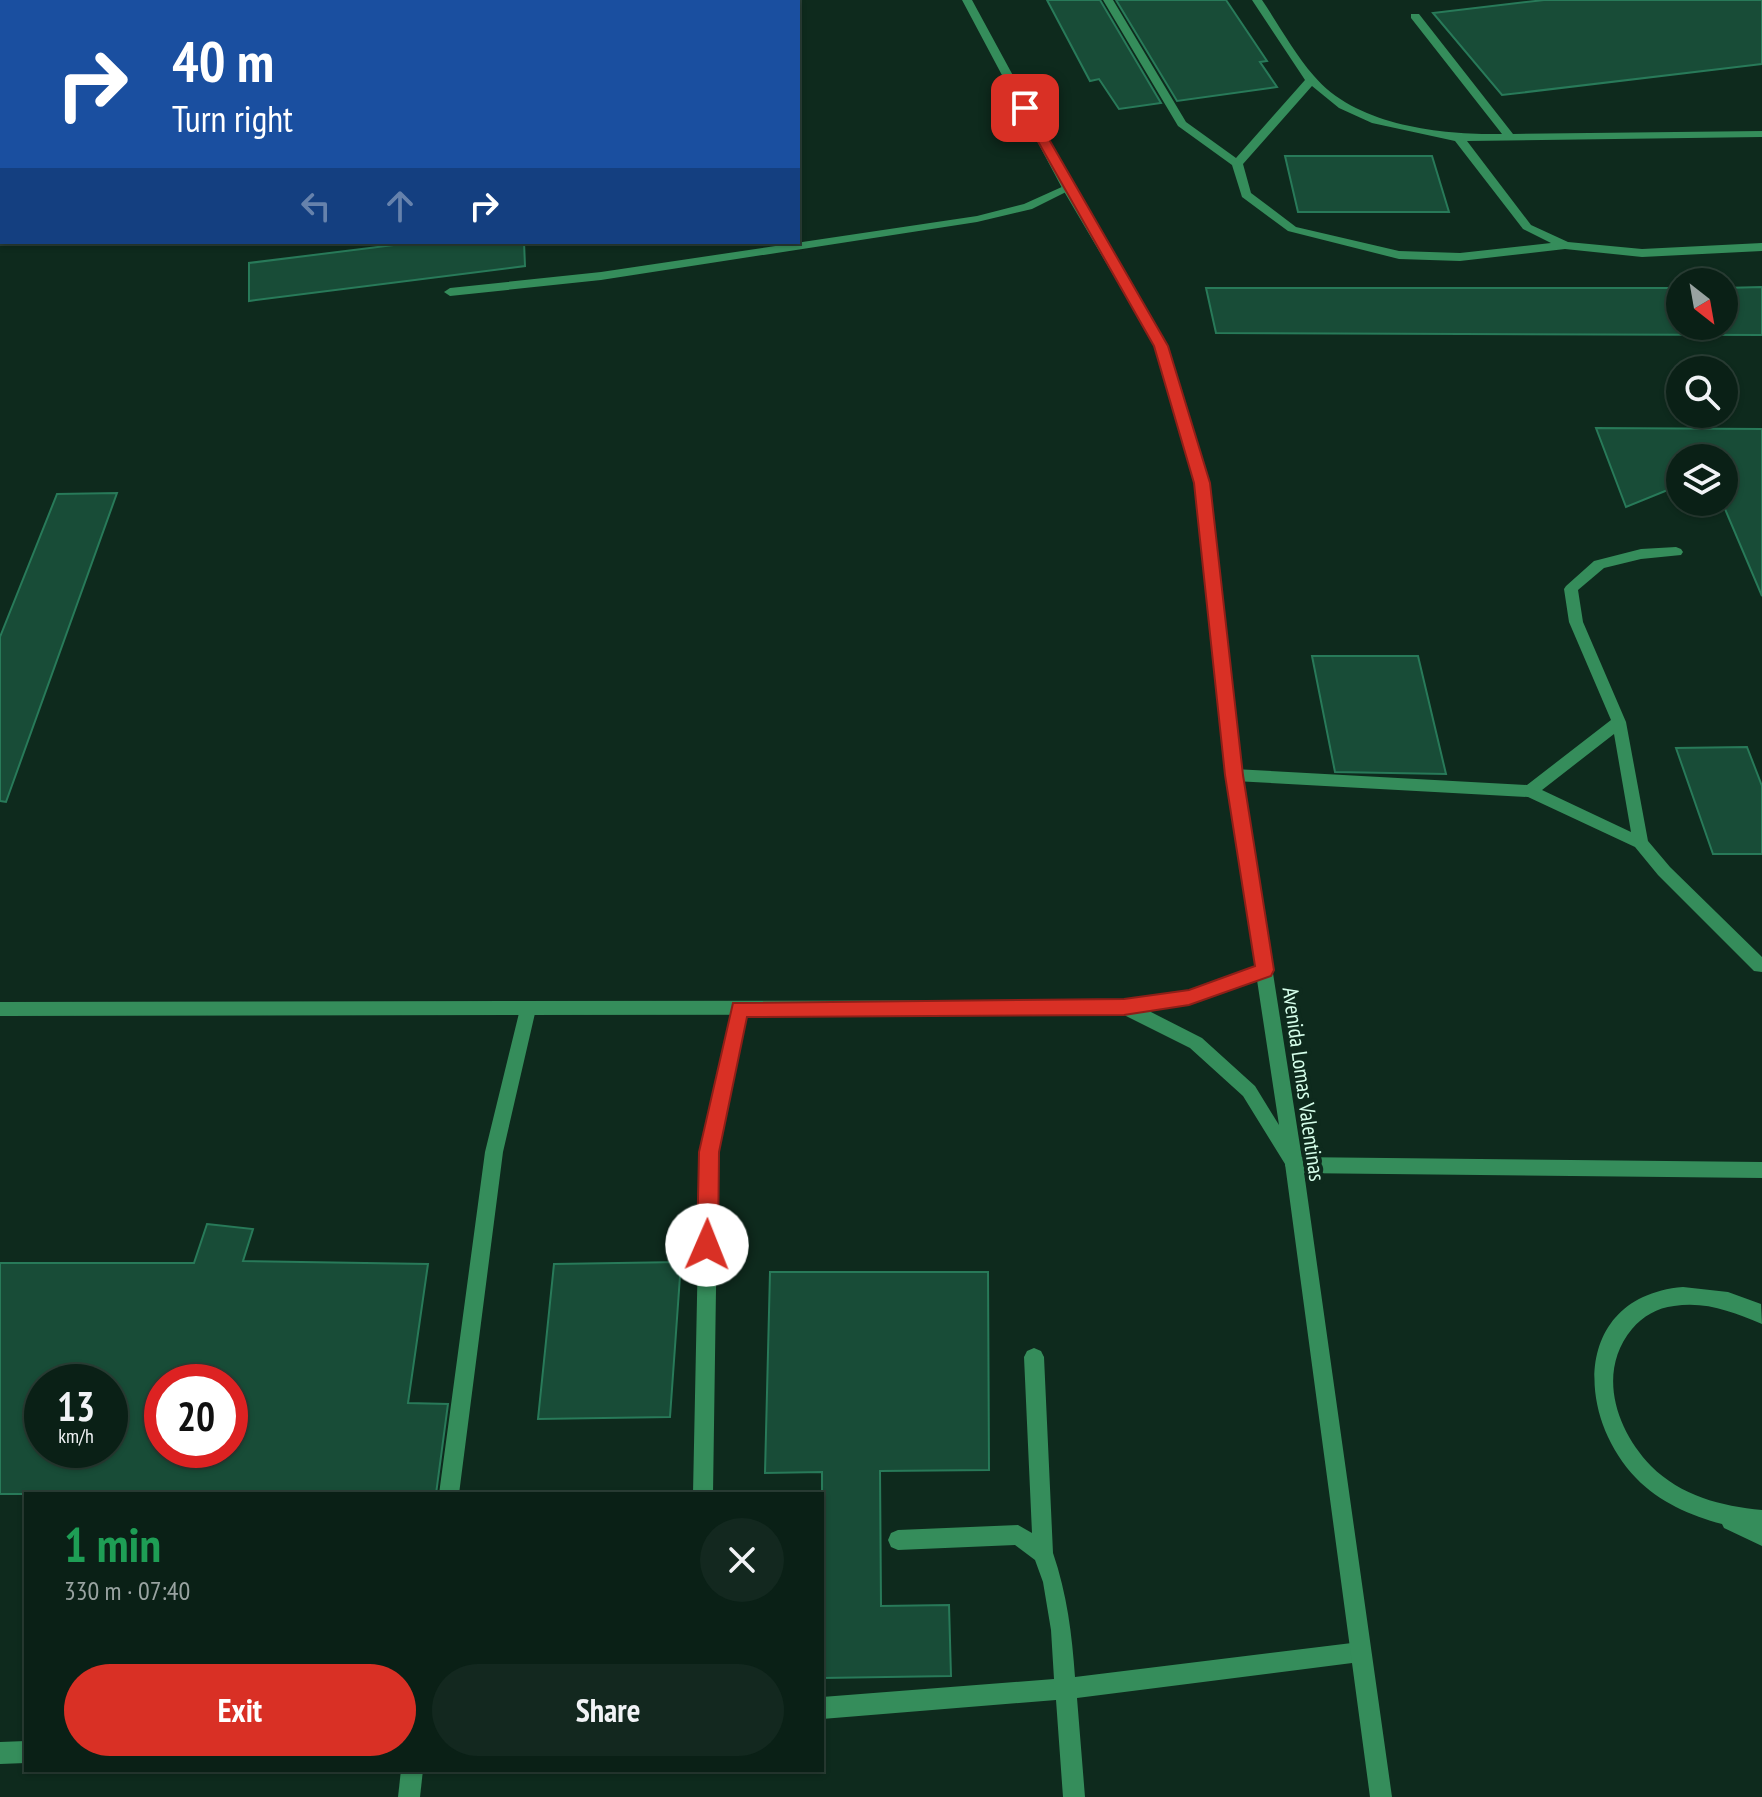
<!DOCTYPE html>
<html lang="en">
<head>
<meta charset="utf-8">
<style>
	:root { --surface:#0a2016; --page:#13281f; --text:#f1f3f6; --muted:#99a3a1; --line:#2a3e35; --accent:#d93025 }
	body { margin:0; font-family:"PT Sans Narrow",sans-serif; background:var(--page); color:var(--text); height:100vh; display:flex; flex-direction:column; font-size:30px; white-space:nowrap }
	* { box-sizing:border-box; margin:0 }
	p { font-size:26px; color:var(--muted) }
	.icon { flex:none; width:44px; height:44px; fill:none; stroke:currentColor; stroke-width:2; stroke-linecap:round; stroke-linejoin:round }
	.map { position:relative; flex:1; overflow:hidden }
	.panel { position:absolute; left:24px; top:1492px; width:800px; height:280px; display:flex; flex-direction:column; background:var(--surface); border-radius:0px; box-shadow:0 2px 6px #0004,0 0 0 2px var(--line) }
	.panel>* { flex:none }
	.guide { position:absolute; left:0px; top:0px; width:800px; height:244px; box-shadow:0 2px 6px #0004,0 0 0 2px var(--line); background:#1a4fa0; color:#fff; overflow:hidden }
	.needle { width:52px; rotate:149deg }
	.fabs { position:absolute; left:1666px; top:268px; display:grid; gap:16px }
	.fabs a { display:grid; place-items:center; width:72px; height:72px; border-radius:50%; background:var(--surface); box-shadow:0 2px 6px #0004,0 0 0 2px var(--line); font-size:40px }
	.speed { position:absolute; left:24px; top:1364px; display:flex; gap:16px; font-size:40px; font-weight:700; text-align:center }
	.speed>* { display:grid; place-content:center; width:104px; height:104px; border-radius:50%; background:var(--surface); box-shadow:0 2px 6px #0004,0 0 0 2px var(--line); line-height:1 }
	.speed small { font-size:20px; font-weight:400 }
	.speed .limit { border:12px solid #d22; background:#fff; color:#111 }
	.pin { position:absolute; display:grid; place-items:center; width:68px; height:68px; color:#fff; margin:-34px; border-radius:16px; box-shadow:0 4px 12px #0006 }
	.me { position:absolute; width:88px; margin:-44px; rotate:1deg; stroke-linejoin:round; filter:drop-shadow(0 0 6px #0008) }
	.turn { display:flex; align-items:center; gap:28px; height:168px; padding:0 40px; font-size:36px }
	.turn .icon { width:104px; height:104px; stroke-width:2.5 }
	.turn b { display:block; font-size:56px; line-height:68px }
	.lanes { display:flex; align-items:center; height:76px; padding:0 40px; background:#0003; justify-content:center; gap:40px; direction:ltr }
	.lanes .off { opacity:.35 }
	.round { display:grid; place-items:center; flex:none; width:84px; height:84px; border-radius:42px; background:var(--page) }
	.headline { display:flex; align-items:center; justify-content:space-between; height:136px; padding:0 40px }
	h1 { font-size:48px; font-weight:800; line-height:60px; color:#1e9e55 }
	.action { display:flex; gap:16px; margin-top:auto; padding:16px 40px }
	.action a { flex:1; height:92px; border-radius:48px; background:var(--accent); color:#fff; font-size:32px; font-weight:800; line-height:92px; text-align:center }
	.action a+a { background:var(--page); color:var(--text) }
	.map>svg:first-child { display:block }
	.green { fill:#273410 }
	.building { fill:#184c37; stroke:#287a59; stroke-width:2; fill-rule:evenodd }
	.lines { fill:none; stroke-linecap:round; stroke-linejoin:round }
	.service { fill:#358d5b; fill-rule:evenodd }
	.minor { fill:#358d5b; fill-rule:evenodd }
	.route { fill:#d93025; stroke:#8d1f18; stroke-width:2 }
	.labels { text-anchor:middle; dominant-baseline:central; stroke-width:8; stroke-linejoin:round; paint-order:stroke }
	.street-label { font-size:22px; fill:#d6ffeb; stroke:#0e2a1d }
</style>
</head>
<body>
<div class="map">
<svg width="1762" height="1797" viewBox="0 0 1762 1797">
	<rect width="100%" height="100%" fill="#0e2a1d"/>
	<polygon class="green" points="0,0 235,0 2,2 0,57"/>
	<g class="building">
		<polygon points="1047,0 1100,0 1161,103 1119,109 1099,79 1090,81"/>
		<polygon points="1116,0 1226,0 1267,61 1260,62 1277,87 1177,101"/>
		<polygon points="1544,0 1762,0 1762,64 1502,95 1433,13"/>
		<polygon points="1285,156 1432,156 1449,212 1298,212"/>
		<polygon points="418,242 524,242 525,266 249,301 249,263"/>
		<polygon points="1762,287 1762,335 1216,333 1206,288 1680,288 1680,326 1724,326 1724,288"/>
		<polygon points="1596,428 1762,429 1762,596 1722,502 1724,458 1680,458 1680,485 1626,507"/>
		<polygon points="117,493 6,802 0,801 0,637 57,494"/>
		<polygon points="1312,656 1418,656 1446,774 1335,772"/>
		<polygon points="1747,747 1762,786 1762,854 1713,854 1676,748"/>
		<path d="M 207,1224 L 253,1229 L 243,1261 L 428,1264 L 408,1403 L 448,1404 L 436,1494 L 0,1494 L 0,1263 L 194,1263 ZM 42,1382 L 110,1382 L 110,1450 L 42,1450 ZM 162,1382 L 230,1382 L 230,1450 L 162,1450 Z"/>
		<polygon points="681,1262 670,1417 538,1419 554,1264"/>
		<polygon points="770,1272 988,1272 989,1470 880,1471 881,1606 949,1605 951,1676 822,1678 822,1472 765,1473"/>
	</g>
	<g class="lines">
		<g class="service">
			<path d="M 1103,0 L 1113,0 L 1186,122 L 1236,158 L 1305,80 L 1252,0 L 1262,0 C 1279,25 1294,53 1314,76 C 1356,126 1442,135 1502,134 L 1411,18 L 1411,14 L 1419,14 L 1513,134 L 1762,131 L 1762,137 L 1467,141 L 1531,225 L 1568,242 L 1642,249 L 1762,243 L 1762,251 L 1642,257 L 1565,249 L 1460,261 L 1399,259 L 1288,231 L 1242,197 L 1232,165 L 1178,126 ZM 1312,86 L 1339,108 L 1372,123 L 1455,141 L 1523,229 L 1551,243 L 1460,253 L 1399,251 L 1296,227 L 1251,193 L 1243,164 Z"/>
			<polygon points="1064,186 1074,188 1032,209 977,222 601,280 450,296 444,292 450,288 601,272 977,216 1024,204"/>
			<path d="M 1676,547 L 1681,549 L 1683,552 L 1681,555 L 1641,559 L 1604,568 L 1578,590 L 1583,622 L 1626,722 L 1648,841 L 1670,867 L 1762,957 L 1762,972 L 1754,971 L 1658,875 L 1635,847 L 1528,797 L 1234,781 L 1226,775 L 1234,769 L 1527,785 L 1611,720 L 1569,622 L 1564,589 L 1566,586 L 1594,561 L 1641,549 ZM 1614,734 L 1631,832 L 1542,790 Z"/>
			<polygon points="528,1002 534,1004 536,1009 503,1152 459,1494 439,1494 485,1152 520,1009 522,1004"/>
			<polygon points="740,1002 746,1004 748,1009 718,1152 713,1494 693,1494 700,1152 732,1009 734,1004"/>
			<polygon points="1294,1157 1762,1162 1762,1178 1294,1173 1288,1171 1285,1165 1288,1159"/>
			<path d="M 1683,1287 L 1728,1292 L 1761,1304 L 1762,1324 C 1733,1312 1706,1301 1674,1306 C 1657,1308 1643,1316 1632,1329 C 1597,1371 1615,1429 1651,1466 C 1681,1496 1721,1506 1762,1510 L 1762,1546 L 1724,1528 L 1722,1524 C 1691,1516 1659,1502 1636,1478 C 1574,1413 1575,1296 1683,1287 Z"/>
			<path d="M 1034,1348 L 1041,1351 L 1044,1357 L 1053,1553 C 1067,1594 1072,1634 1075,1677 L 1360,1642 L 1367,1645 L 1370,1652 L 1367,1659 L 1360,1662 L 1077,1698 L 1085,1797 L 1063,1797 L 1056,1700 L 822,1719 L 822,1697 L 1054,1679 L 1051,1630 L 1043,1582 L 1035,1560 L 1015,1545 L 898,1550 L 891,1547 L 888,1540 L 891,1533 L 898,1530 L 1018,1525 L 1032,1533 L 1024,1357 L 1027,1351 Z"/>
			<polygon points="26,1741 26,1763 0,1764 0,1742"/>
			<polygon points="401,1770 423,1770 420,1797 398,1797"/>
		</g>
		<path class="minor" d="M 962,0 L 972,0 L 1074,188 L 1167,346 L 1209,483 L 1242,775 L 1303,1165 L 1392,1797 L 1370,1797 L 1285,1164 L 1243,1096 L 1190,1048 L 1122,1014 L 0,1016 L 0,1002 L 1124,1000 L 1189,990 L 1255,967 L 1226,775 L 1195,483 L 1155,346 L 1062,188 ZM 1257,980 L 1279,1125 L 1255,1086 L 1202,1038 L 1147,1010 L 1189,1004 Z"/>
	</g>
	<polygon class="route" points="1025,104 1031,108 1168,346 1210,483 1243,775 1274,970 1271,976 1189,1005 1124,1015 747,1017 719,1152 718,1245 715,1252 707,1254 700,1252 697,1245 699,1152 733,1003 1124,999 1189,990 1255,966 1225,775 1194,483 1154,346 1019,108"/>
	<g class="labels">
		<g class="street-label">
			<text transform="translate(1304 1084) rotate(82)">Avenida Lomas Valentinas</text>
		</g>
	</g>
</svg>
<div class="fabs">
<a><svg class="needle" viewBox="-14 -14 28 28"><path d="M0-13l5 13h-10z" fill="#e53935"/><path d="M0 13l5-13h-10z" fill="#99a3a1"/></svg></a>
<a><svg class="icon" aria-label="search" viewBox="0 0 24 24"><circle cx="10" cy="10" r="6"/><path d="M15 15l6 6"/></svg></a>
<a><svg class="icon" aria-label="layers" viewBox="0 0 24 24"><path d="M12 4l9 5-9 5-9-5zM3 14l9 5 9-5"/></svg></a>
</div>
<div class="speed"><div>13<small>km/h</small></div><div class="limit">20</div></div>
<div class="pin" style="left:1025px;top:108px;background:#d93025"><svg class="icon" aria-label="arrive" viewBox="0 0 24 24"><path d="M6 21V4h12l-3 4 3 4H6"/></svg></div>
<svg class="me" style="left:707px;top:1245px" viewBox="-20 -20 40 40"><circle r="19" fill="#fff"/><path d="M0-13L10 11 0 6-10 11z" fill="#d93025"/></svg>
<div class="guide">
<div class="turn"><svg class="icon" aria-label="right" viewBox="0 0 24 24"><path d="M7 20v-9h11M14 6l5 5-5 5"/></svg><div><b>40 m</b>Turn right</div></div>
<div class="lanes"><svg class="icon off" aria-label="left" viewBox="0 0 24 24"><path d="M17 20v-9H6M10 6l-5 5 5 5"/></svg><svg class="icon off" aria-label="ahead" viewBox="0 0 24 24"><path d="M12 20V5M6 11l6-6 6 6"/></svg><svg class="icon" aria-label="right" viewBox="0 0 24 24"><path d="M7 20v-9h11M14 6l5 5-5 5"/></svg></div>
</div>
<section class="panel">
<div class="headline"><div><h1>1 min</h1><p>330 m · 07:40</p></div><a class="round"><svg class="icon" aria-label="close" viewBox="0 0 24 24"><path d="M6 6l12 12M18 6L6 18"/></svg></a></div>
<div class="action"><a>Exit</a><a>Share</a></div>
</section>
</div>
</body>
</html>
